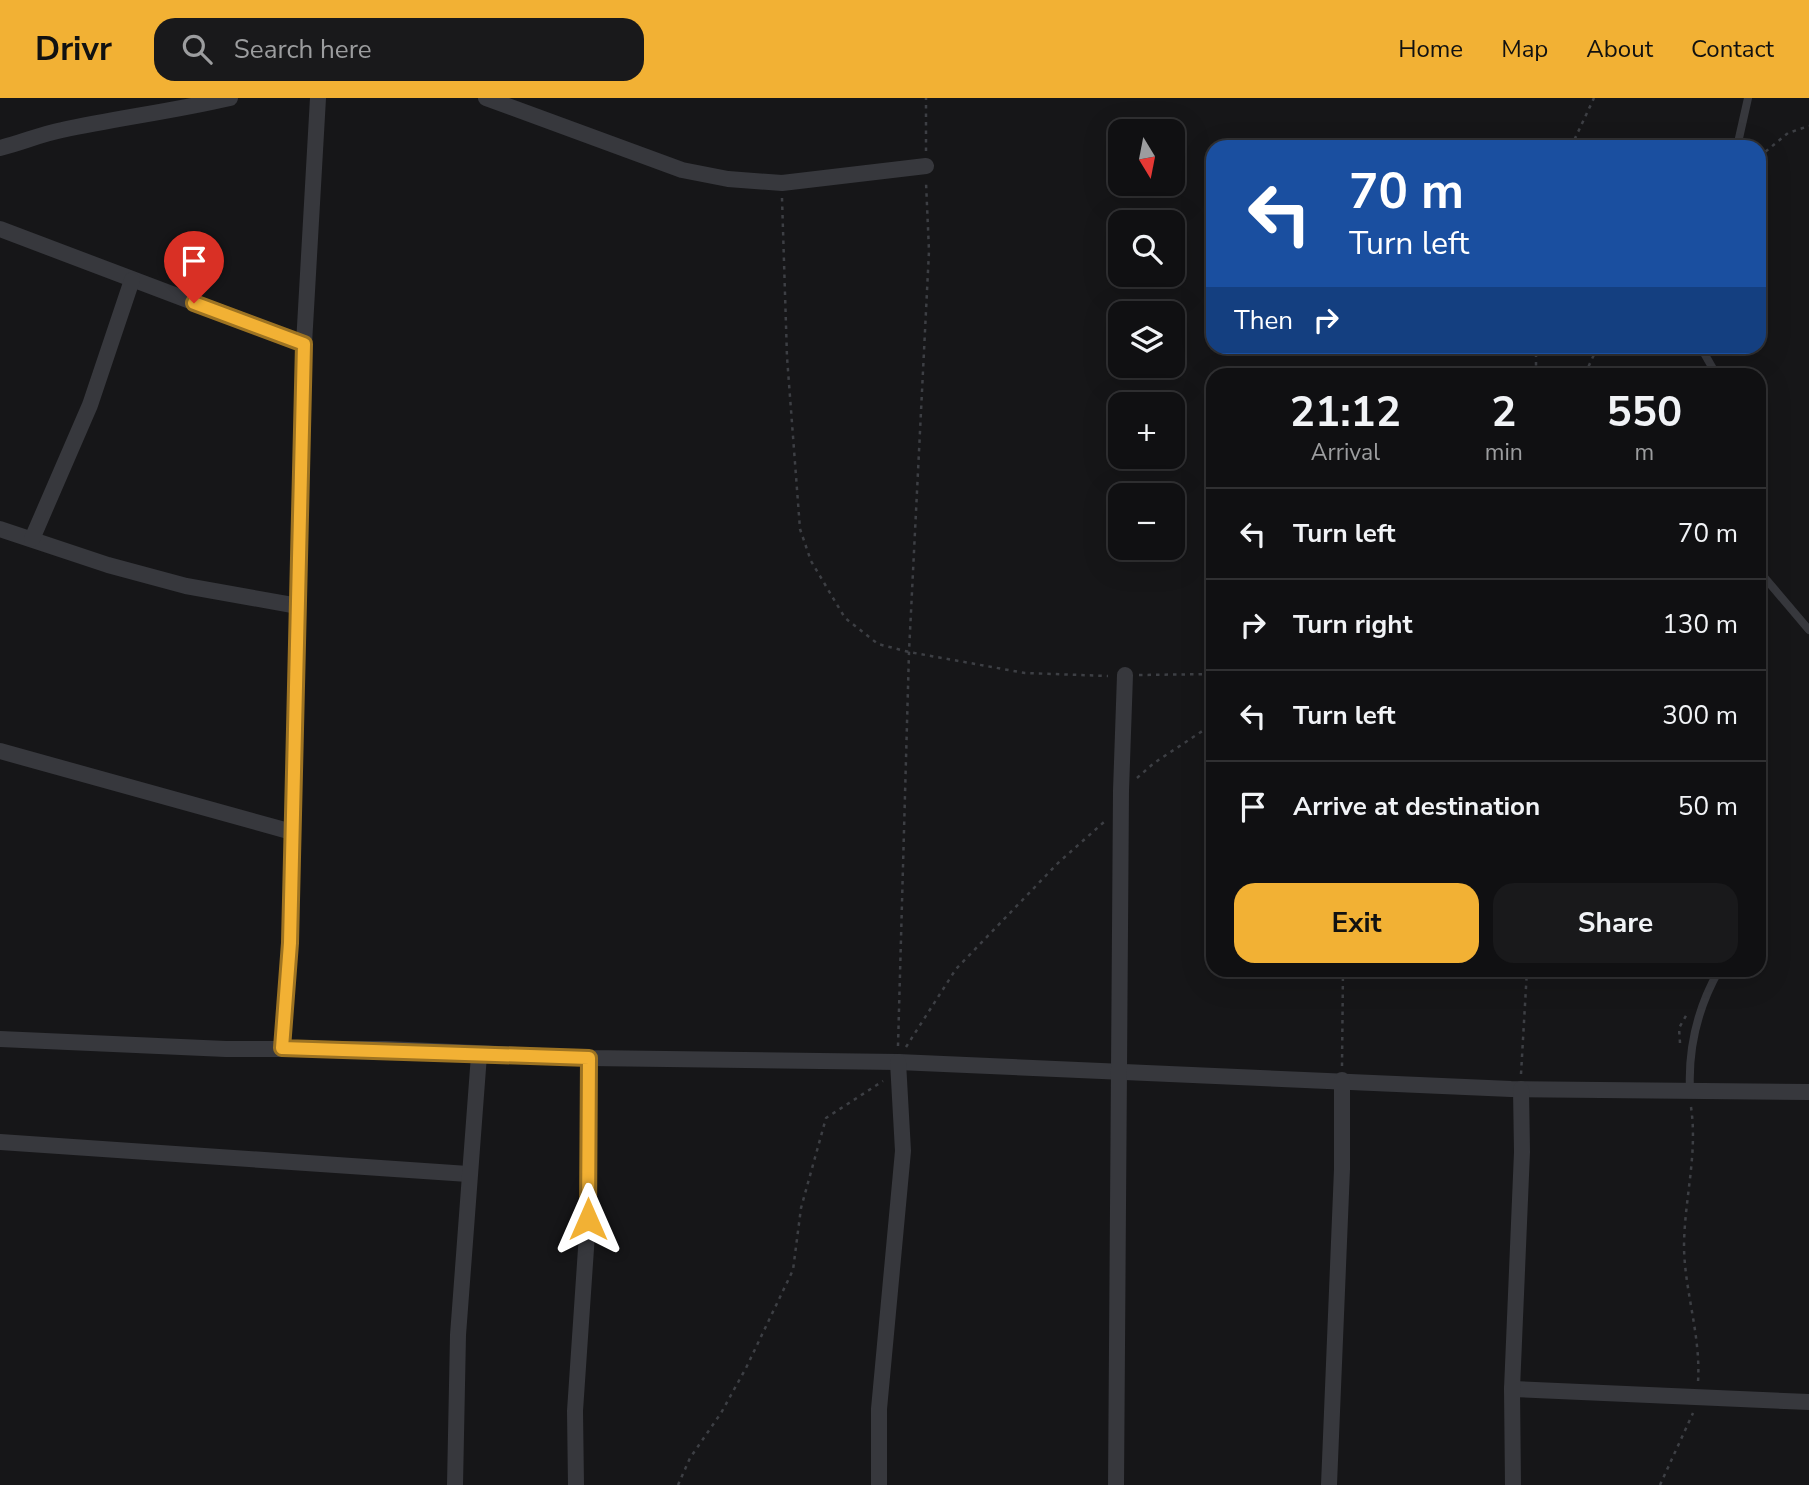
<!DOCTYPE html>
<html lang="en">
<head>
<meta charset="utf-8">
<style>
	:root { --surface:#101012; --page:#19191b; --text:#f1f3f6; --muted:#9c9d9f; --line:#303032; --accent:#f2b134 }
	body { margin:0; font-family:"Nunito Sans",sans-serif; background:var(--page); color:var(--text); height:100vh; display:flex; flex-direction:column; font-size:26px; white-space:nowrap }
	* { box-sizing:border-box; margin:0 }
	p { font-size:23px; color:var(--muted) }
	.icon { flex:none; width:38px; height:38px; fill:none; stroke:currentColor; stroke-width:2; stroke-linecap:round; stroke-linejoin:round }
	.map { position:relative; flex:1; overflow:hidden }
	.details { position:absolute; left:1206px; top:270px; width:560px; height:609px; display:flex; flex-direction:column; background:var(--surface); border-radius:21px; box-shadow:0 7px 28px #0002,0 0 0 2px var(--line) }
	.details>* { flex:none }
	.hud { position:absolute; left:1206px; top:42px; width:560px; height:214px; border-radius:21px; box-shadow:0 7px 28px #0002,0 0 0 2px var(--line); background:#1a4fa0; color:#fff; overflow:hidden }
	.needle { width:46px; rotate:170deg }
	.controls { position:absolute; left:1108px; top:21px; display:grid; gap:14px }
	.controls a { display:grid; place-items:center; width:77px; height:77px; border-radius:14px; background:var(--surface); box-shadow:0 7px 28px #0002,0 0 0 2px var(--line); font-size:35px }
	.pin { position:absolute; display:grid; place-items:center; width:60px; height:60px; color:#fff; margin:-72px -30px; border-radius:50% 50% 50% 0; rotate:-45deg; box-shadow:0 0 7px #0007 }
	.pin .icon { rotate:45deg }
	.me { position:absolute; width:77px; margin:-38px; rotate:0deg; stroke-linejoin:round; filter:drop-shadow(0 0 5px #0008) }
	.turn { display:flex; align-items:center; gap:24px; height:147px; padding:0 28px; font-size:32px }
	.turn .icon { width:91px; height:91px; stroke-width:2.5 }
	.turn b { display:block; font-size:49px; line-height:60px }
	.then { display:flex; align-items:center; height:66px; padding:0 28px; background:#0003; gap:14px; font-size:26px }
	.eta { display:flex; justify-content:space-evenly; align-items:center; height:119px; text-align:center }
	.eta b { font-size:42px; font-weight:700; line-height:49px }
	.cta { display:flex; gap:14px; margin-top:auto; padding:14px 28px }
	.cta a { flex:1; height:80px; border-radius:21px; background:var(--accent); color:#111; font-size:28px; font-weight:700; line-height:80px; text-align:center }
	.cta a+a { background:var(--page); color:var(--text) }
	ul { padding:0; list-style:none }
	li { display:flex; align-items:center; gap:21px; height:91px; padding:0 28px; border-top:2px solid var(--line) }
	li div { flex:1 }
	li b { display:block; font-size:26px }
	li em { font-style:normal }
	header { display:flex; align-items:center; gap:42px; box-sizing:border-box; height:98px; padding:0 35px; background:var(--accent); color:#111 }
	header strong { font-size:33px }
	nav { display:flex; gap:38px; margin-inline-start:auto; font-size:24px }
	.search { width:490px; height:63px; background:var(--page); display:flex; align-items:center; gap:18px; box-sizing:border-box; padding:0 24px; border-radius:21px; color:var(--muted); font-size:26px }
	.map>svg:first-child { display:block }
	.lines { fill:none; stroke-linecap:round; stroke-linejoin:round }
	.path { stroke:#3d3f44; stroke-width:2.5; stroke-dasharray:3.5 5; stroke-linecap:butt }
	.service { stroke:#37383d; stroke-width:8 }
	.minor { stroke:#37383d; stroke-width:16 }
	.route-casing { stroke:#9d7322; stroke-width:18 }
	.route { stroke:#f2b134; stroke-width:12 }
</style>
</head>
<body>
<header>
<strong>Drivr</strong>
<div class="search"><svg class="icon" aria-label="search" viewBox="0 0 24 24"><circle cx="10" cy="10" r="6"/><path d="M15 15l6 6"/></svg>Search here</div>
<nav><a>Home</a><a>Map</a><a>About</a><a>Contact</a></nav>
</header>
<div class="map">
<svg width="1809" height="1387" viewBox="0 0 1809 1387">
	<rect width="100%" height="100%" fill="#161618"/>
	<g class="lines">
		<g class="path">
			<polyline points="1571,49 1594,0"/>
			<polyline points="1719,49 1726,44"/>
			<polyline points="926,53 926,0"/>
			<polyline points="1759,59 1788,35 1809,28"/>
			<polyline points="782,100 787,259 800,431 811,463 845,520 878,546 909,554 1025,575 1108,578"/>
			<polyline points="1536,276 1536,248"/>
			<polyline points="1585,276 1598,248"/>
			<polyline points="1139,577 1213,576"/>
			<polyline points="1137,680 1154,665 1213,626"/>
			<polyline points="1680,945 1679,930 1687,916"/>
			<polyline points="898,948 909,554 929,153 926,84"/>
			<polyline points="906,949 956,871 1058,765 1104,724"/>
			<polyline points="1342,968 1343,872"/>
			<polyline points="1521,976 1527,872"/>
			<path d="M 1691,1009 C 1698,1057 1684,1102 1684,1150 C 1685,1195 1701,1238 1698,1284"/>
			<polyline points="678,1387 690,1360 721,1315 746,1270 793,1172 801,1110 826,1020 883,983"/>
			<polyline points="1660,1387 1693,1315"/>
		</g>
		<g class="service">
			<polyline points="1737,49 1748,0"/>
			<polyline points="1700,248 1716,276"/>
			<polyline points="1759,473 1809,532"/>
			<path d="M 1690,992 C 1688,949 1698,909 1719,872"/>
		</g>
		<g class="minor">
			<polyline points="486,0 682,72 728,81 782,85 926,68"/>
			<path d="M 0,50 C 21,45 41,36 62,32 C 118,20 174,13 230,0"/>
			<polyline points="0,131 304,246"/>
			<polyline points="0,431 108,467 186,488 298,508"/>
			<polyline points="32,441 90,307 132,182"/>
			<polyline points="0,653 292,734"/>
			<polyline points="0,941 226,951 386,951 589,960 898,964 1511,991 1809,994"/>
			<polyline points="282,950 290,845 304,246 318,0"/>
			<polyline points="0,1044 468,1076"/>
			<polyline points="1512,1291 1809,1304"/>
			<polyline points="455,1387 458,1237 479,957"/>
			<polyline points="576,1387 575,1313 588,1121 589,960"/>
			<polyline points="879,1387 879,1311 903,1053 898,964"/>
			<polyline points="1116,1387 1121,693 1125,577"/>
			<polyline points="1329,1387 1342,1071 1342,982"/>
			<polyline points="1513,1387 1512,1291 1522,1054 1521,991"/>
		</g>
	</g>
	<g class="lines">
		<defs>
			<polyline id="route" points="194,205 304,246 290,845 282,950 589,960 588,1121"/>
		</defs>
		<use href="#route" class="route-casing"/>
		<use href="#route" class="route"/>
	</g>
</svg>
<div class="controls">
<a><svg class="needle" viewBox="-14 -14 28 28"><path d="M0-13l5 13h-10z" fill="#e53935"/><path d="M0 13l5-13h-10z" fill="#9c9d9f"/></svg></a>
<a><svg class="icon" aria-label="search" viewBox="0 0 24 24"><circle cx="10" cy="10" r="6"/><path d="M15 15l6 6"/></svg></a>
<a><svg class="icon" aria-label="layers" viewBox="0 0 24 24"><path d="M12 4l9 5-9 5-9-5zM3 14l9 5 9-5"/></svg></a>
<a>+</a>
<a>−</a>
</div>
<div class="pin" style="left:194px;top:205px;background:#d93025"><svg class="icon" aria-label="arrive" viewBox="0 0 24 24"><path d="M6 21V4h12l-3 4 3 4H6"/></svg></div>
<svg class="me" style="left:588px;top:1121px" viewBox="-20 -20 40 40"><path d="M0-17L14 15 0 8-14 15z" fill="#f2b134" stroke="#fff" stroke-width="4"/></svg>
<div class="hud">
<div class="turn"><svg class="icon" aria-label="left" viewBox="0 0 24 24"><path d="M17 20v-9H6M10 6l-5 5 5 5"/></svg><div><b>70 m</b>Turn left</div></div>
<div class="then">Then<svg class="icon" aria-label="right" viewBox="0 0 24 24"><path d="M7 20v-9h11M14 6l5 5-5 5"/></svg></div>
</div>
<section class="details">
<div class="eta">
<div><b>21:12</b><p>Arrival</p></div>
<div><b>2</b><p>min</p></div>
<div><b>550</b><p>m</p></div>
</div>
<ul>
<li><svg class="icon" aria-label="left" viewBox="0 0 24 24"><path d="M17 20v-9H6M10 6l-5 5 5 5"/></svg><div><b>Turn left</b></div><em>70 m</em></li>
<li><svg class="icon" aria-label="right" viewBox="0 0 24 24"><path d="M7 20v-9h11M14 6l5 5-5 5"/></svg><div><b>Turn right</b></div><em>130 m</em></li>
<li><svg class="icon" aria-label="left" viewBox="0 0 24 24"><path d="M17 20v-9H6M10 6l-5 5 5 5"/></svg><div><b>Turn left</b></div><em>300 m</em></li>
<li><svg class="icon" aria-label="arrive" viewBox="0 0 24 24"><path d="M6 21V4h12l-3 4 3 4H6"/></svg><div><b>Arrive at destination</b></div><em>50 m</em></li>
</ul>
<div class="cta"><a>Exit</a><a>Share</a></div>
</section>
</div>
</body>
</html>
